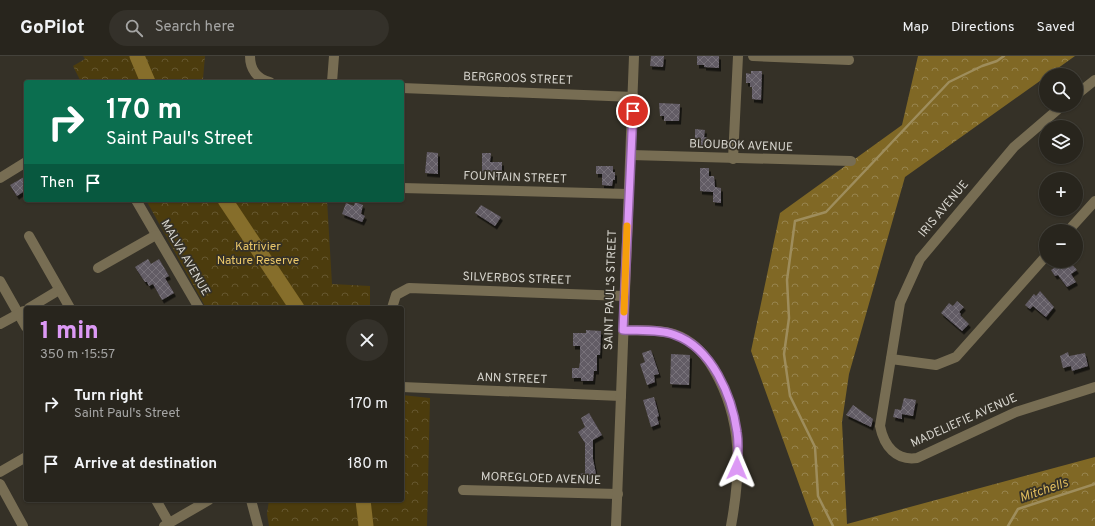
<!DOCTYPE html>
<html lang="en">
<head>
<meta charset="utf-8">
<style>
	:root { --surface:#28251d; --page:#34312a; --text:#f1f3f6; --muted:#a5a5a4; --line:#44423b; --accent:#dc99f5 }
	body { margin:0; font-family:Overpass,sans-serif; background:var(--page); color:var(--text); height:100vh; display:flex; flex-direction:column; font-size:15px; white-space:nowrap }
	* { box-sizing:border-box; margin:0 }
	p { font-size:13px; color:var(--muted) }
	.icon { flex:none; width:22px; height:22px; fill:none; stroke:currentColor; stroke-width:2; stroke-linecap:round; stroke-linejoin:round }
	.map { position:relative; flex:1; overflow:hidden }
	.side { position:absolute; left:24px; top:250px; width:380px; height:196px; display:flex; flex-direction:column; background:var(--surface); border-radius:4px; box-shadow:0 1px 3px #0004,0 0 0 1px var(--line) }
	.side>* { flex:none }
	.top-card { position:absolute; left:24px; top:24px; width:380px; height:122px; border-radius:4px; box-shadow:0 1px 3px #0004,0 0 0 1px var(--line); background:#0b6e4f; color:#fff; overflow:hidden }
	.fabs { position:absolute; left:1039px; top:12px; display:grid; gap:8px }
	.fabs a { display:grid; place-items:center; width:44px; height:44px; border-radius:50%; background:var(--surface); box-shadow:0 1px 3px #0004,0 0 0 1px var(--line); font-size:20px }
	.pin { position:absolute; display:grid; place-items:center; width:34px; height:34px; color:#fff; margin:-17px; border:2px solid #fff; border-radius:50%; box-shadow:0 1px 4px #0007 }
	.me { position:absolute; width:44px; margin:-22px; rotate:1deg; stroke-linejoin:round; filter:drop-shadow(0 0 3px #0008) }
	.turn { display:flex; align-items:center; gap:14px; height:84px; padding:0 16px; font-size:18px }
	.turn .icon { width:52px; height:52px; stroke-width:2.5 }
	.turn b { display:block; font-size:28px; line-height:34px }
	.then { display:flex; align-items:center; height:38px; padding:0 16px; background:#0003; gap:8px; font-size:15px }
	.round { display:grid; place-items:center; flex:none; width:42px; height:42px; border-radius:21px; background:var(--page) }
	.headline { display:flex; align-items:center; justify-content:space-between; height:68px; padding:0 16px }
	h1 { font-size:24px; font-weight:800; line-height:30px; color:var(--accent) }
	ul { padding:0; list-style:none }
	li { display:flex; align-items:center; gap:12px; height:60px; padding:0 16px }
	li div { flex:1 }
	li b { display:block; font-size:15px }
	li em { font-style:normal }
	header { display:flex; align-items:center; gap:24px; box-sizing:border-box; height:56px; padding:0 20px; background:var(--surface); border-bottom:1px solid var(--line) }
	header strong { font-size:19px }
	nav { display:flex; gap:22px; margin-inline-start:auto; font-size:14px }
	.search { width:280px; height:36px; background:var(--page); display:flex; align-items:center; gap:10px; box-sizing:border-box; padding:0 14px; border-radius:22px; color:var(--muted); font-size:15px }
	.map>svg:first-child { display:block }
	.forest { fill:url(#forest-crowns) }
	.park { fill:url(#park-crowns) }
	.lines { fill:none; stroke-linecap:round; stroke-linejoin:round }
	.stream { stroke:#9e8d5c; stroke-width:2.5 }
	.river { stroke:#866e2b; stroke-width:15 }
	.building { fill:url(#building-cross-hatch); filter:url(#shadow) }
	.minor { stroke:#776d53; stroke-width:10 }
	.route-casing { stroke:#8f639f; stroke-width:10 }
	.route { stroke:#dc99f5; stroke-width:7 }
	.slow { stroke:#f59e0b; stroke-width:7 }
	.labels { text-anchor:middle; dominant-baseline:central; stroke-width:3.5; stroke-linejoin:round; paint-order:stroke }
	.street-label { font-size:12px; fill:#d7d5ce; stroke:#353127 }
	.park-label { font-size:12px; fill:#eac769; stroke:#353127 }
	.water-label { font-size:13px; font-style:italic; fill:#ddba5c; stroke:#353127 }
</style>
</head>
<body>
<header>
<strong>GoPilot</strong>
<div class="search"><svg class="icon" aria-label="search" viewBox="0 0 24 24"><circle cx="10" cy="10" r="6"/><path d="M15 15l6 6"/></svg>Search here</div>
<nav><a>Map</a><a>Directions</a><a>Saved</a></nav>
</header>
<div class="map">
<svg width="1095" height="470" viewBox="0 0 1095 470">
	<defs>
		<pattern id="forest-crowns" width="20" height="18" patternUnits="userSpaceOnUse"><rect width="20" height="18" fill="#806825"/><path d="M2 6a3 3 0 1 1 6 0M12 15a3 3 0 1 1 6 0" fill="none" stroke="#97844e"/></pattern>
		<pattern id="park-crowns" width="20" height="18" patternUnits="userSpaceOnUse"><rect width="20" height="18" fill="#4c3c0d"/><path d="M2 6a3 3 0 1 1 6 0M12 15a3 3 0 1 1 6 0" fill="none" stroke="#65572f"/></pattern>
		<pattern id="building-cross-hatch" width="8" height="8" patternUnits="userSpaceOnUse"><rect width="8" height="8" fill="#625b65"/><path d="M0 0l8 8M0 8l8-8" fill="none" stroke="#78727a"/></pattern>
		<filter id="shadow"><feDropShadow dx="2" dy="3.5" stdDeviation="0" flood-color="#0009"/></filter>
	</defs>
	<rect width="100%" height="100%" fill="#353127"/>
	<polygon class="forest" points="918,0 1075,0 905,121 849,318 842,366 847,468 1095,401 1095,470 814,470 751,295 780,157 902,69"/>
	<g class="park">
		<polygon points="83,0 205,0 203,23 257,24 257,26 81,26 73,10 85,3"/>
		<polygon points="146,144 327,144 332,228 370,230 370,252 206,252"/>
		<polygon points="402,339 430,342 427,470 269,470 267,458 269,444 402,444"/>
	</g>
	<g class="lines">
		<g class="stream">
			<polyline points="833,470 818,440 815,391 790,340 784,298 789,262 787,224 795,165 826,156 949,26 982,10 997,5 1004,0"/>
			<polyline points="1008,470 1018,453 1095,428"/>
		</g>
		<g class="river">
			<polyline points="137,0 148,26"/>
			<polyline points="225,144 297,252"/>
			<polyline points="363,444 366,470"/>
		</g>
	</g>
	<g class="building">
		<polygon points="651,0 664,0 663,11 650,10"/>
		<polygon points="697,0 719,0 719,12 704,11 704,9 697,9"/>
		<polygon points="751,15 762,15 761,44 752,43 752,31 750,31 750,27 746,27 746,17 751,18"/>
		<polygon points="659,47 680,48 679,65 664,65 664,60 660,60"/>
		<polygon points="695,73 705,74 704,81 708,82 707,89 695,89"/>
		<polygon points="427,96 438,97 438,118 425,117"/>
		<polygon points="482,97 491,97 490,106 502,106 502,121 487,121 487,117 482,117"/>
		<polygon points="596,110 613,110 613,116 615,116 615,124 613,124 612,130 602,129 602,118 596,118"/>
		<polygon points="700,112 709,112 709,120 714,120 715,131 721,132 721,147 713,146 713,136 700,135"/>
		<polygon points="26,120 26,134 17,140 10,129"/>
		<polygon points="355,146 363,149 361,158 365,160 362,166 342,158 346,147 354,150"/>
		<polygon points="481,149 501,161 495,170 475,157"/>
		<polygon points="148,203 151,208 159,203 169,220 165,222 174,237 162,244 153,228 149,230 147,226 145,226 135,211"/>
		<polygon points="1058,205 1069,205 1077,214 1071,218 1076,226 1067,231 1058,219 1055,220 1051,214 1060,208"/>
		<polygon points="1040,235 1054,251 1046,261 1033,250 1030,253 1025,249 1034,238 1036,240"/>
		<polygon points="957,245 964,251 959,256 961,258 960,259 969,268 962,275 941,257 949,247 953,250"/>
		<polygon points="586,274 601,275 600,299 597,299 597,315 594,315 593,325 581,325 581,322 572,322 572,312 579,312 580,306 580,290 573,290 573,277 586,277"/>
		<polygon points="651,294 659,318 654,319 655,326 647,329 640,308 645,306 642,297"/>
		<polygon points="1068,296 1069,300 1085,297 1088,310 1072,315 1071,310 1063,312 1060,300"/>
		<polygon points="671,298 690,299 689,329 670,328"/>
		<polygon points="654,341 659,360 657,361 659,368 651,371 643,344"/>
		<polygon points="904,342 916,344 913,360 902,358 902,363 893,361 895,353 901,354"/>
		<polygon points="853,349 873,363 871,371 846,359"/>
		<polygon points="589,357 602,379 593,384 593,403 597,423 581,425 579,418 585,417 585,387 578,376 585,371 581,362"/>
	</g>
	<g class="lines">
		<g class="minor">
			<path d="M 250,0 C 250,13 257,23 270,26"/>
			<polyline points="753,0 849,4"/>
			<polyline points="332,26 334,0"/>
			<polyline points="402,32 634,41"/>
			<polyline points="1076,39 1095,24"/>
			<path d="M 1063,49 L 1014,91 L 920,203 L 900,247 L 880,370 C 884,390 896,405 917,402 L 1016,356 L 1095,331"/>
			<polyline points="631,99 851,105"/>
			<polyline points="733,103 738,0"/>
			<polyline points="0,122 26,106"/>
			<polyline points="402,132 628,138"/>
			<polyline points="136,144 199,252"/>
			<polyline points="1068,175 1095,145"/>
			<polyline points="29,180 70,252"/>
			<polyline points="98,212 156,179"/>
			<polyline points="0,225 26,271"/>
			<polyline points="29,252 59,234"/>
			<polyline points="392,252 396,239 409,232 624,240"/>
			<polyline points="0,268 24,255"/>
			<path d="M 623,274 C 639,275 658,273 674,278 C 692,284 705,298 714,314 C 743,364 741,415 731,470"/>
			<polyline points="891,303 936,309 956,301 1046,200"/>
			<polyline points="402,331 621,340"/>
			<polyline points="0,416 26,401"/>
			<polyline points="0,428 23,470"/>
			<polyline points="463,434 618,438"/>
			<polyline points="156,444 169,467"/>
			<polyline points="251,444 258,470"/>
			<polyline points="164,470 209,444"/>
			<polyline points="616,470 634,0"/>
		</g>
	</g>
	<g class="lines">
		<defs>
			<path id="route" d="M 633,55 L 623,274 C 639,275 659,273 675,279 C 712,292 732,340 737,376 C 739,388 738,400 737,412"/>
		</defs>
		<use href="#route" class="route-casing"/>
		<use href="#route" class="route"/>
		<polyline class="slow" points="624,256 627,170"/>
	</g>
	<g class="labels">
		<g class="street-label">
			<text transform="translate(518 23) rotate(2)">BERGROOS STREET</text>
			<text transform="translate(741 90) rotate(2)">BLOUBOK AVENUE</text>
			<text transform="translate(515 122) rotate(2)">FOUNTAIN STREET</text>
			<text transform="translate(944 153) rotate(-50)">IRIS AVENUE</text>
			<text transform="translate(185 202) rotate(60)">MALVA AVENUE</text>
			<text transform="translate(517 223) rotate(2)">SILVERBOS STREET</text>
			<text transform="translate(611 234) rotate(-88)">SAINT PAUL'S STREET</text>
			<text transform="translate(512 323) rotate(2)">ANN STREET</text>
			<text transform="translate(964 365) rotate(-24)">MADELIEFIE AVENUE</text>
			<text transform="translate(541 423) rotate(2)">MOREGLOED AVENUE</text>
		</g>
		<g class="park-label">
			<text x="258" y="191">Katrivier<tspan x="258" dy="14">Nature Reserve</tspan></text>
		</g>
		<g class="water-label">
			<text transform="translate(1044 435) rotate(-19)">Mitchells</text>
		</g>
	</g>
</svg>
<div class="fabs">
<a><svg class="icon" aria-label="search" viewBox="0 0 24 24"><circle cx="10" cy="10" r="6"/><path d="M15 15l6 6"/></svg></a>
<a><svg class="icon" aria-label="layers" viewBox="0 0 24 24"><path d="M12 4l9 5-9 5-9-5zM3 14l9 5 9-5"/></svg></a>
<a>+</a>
<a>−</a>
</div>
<div class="pin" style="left:633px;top:55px;background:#d93025"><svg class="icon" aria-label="arrive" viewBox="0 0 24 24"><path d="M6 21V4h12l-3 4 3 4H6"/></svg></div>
<svg class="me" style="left:737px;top:412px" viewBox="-20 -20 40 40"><path d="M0-17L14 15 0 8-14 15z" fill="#dc99f5" stroke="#fff" stroke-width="4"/></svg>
<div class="top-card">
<div class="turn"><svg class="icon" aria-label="right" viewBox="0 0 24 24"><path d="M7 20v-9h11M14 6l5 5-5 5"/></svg><div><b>170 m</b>Saint Paul's Street</div></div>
<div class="then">Then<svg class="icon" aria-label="arrive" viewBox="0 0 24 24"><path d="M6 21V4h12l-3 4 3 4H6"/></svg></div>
</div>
<section class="side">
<div class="headline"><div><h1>1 min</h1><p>350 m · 15:57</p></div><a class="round"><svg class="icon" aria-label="close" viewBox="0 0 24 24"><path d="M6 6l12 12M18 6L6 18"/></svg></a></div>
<ul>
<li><svg class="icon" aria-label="right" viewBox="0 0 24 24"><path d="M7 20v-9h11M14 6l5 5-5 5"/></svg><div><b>Turn right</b><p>Saint Paul's Street</p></div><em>170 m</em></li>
<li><svg class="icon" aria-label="arrive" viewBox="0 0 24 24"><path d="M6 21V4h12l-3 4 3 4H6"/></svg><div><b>Arrive at destination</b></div><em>180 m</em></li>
</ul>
</section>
</div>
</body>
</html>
